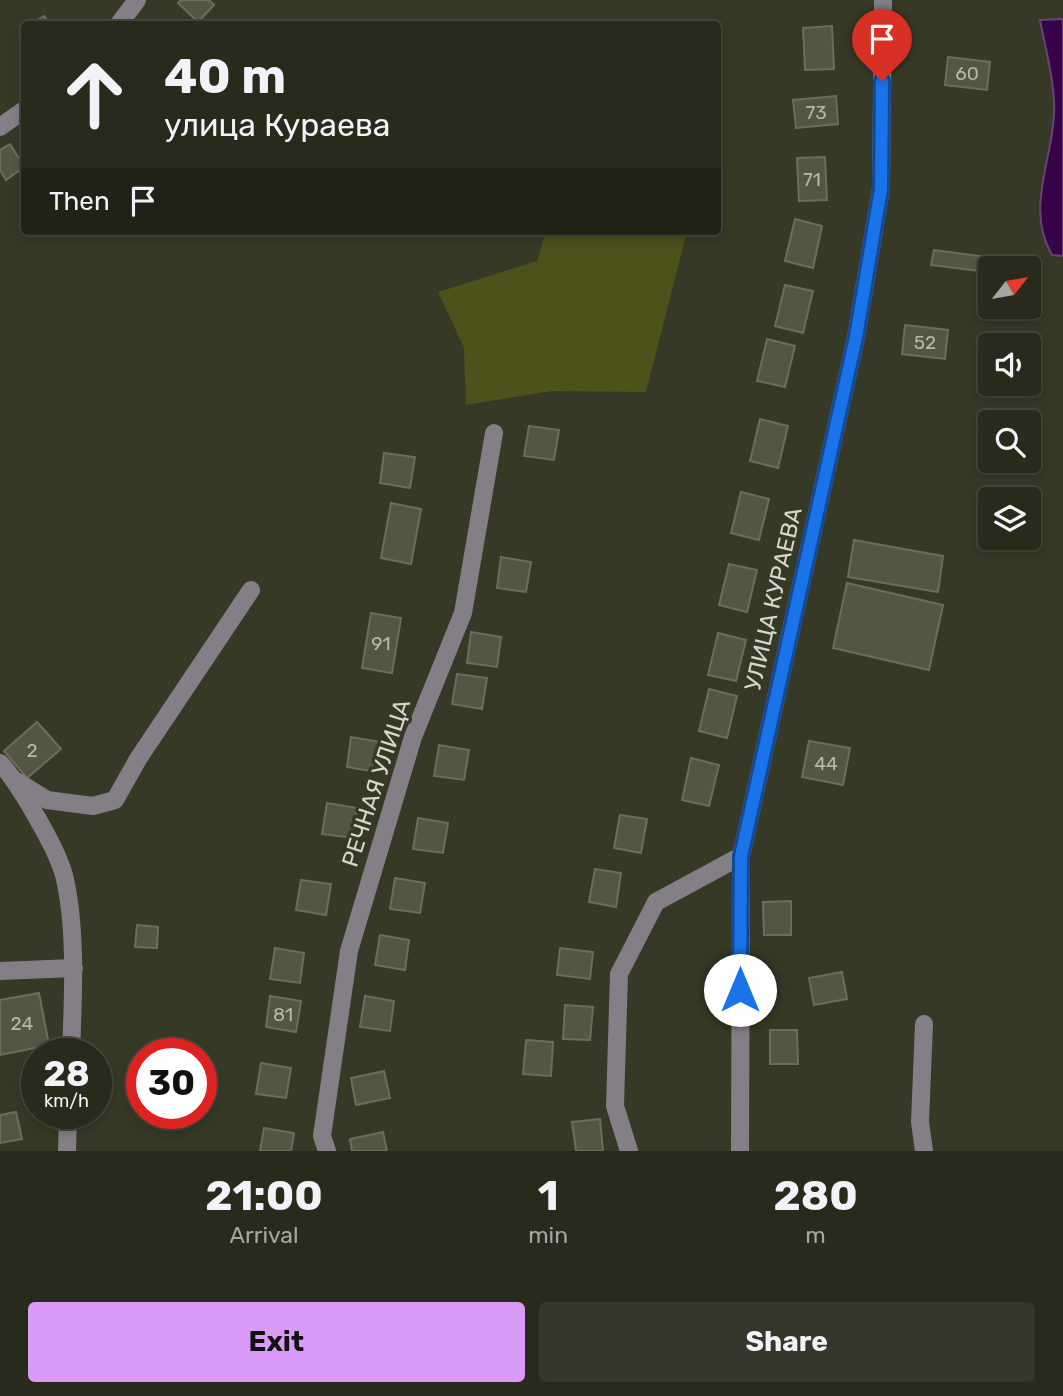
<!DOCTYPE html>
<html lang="en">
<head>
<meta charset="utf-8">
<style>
	:root { --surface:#282b1c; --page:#343729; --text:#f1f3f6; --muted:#a5a7a3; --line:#44473b; --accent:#da9af7 }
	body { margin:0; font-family:Rubik,sans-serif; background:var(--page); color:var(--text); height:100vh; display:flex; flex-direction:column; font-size:26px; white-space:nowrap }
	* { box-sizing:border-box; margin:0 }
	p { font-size:23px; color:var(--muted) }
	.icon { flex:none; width:38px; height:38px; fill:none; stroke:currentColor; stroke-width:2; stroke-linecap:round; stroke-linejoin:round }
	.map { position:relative; height:1151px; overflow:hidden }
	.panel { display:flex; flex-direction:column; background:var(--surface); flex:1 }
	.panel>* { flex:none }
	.hud { position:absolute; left:21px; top:21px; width:700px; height:214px; border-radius:7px; box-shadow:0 4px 10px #0003,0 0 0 2px var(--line); background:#282b1c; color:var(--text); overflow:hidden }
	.needle { width:46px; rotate:59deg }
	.tools { position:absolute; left:978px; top:256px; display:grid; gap:14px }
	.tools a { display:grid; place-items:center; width:63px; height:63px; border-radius:7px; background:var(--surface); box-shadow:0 4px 10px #0003,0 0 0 2px var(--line); font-size:35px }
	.speed { position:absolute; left:21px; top:1038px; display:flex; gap:14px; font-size:35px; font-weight:700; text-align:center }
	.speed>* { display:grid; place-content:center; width:91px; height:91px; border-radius:50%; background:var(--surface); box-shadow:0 4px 10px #0003,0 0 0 2px var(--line); line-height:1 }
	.speed small { font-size:18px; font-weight:400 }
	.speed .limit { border:10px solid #d22; background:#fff; color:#111 }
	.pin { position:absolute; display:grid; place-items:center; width:60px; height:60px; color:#fff; margin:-72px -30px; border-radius:50% 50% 50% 0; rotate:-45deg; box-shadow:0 0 7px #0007 }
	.pin .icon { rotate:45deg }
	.me { position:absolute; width:77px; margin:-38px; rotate:0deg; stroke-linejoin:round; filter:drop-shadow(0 0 5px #0008) }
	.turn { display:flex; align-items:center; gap:24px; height:147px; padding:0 28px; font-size:32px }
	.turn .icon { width:91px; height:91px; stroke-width:2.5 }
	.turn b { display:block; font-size:49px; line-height:60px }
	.then { display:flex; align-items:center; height:66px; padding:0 28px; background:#0003; gap:14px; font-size:26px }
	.eta { display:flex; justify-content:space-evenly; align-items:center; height:119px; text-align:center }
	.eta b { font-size:42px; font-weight:700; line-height:49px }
	.cta { display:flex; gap:14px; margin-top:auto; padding:14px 28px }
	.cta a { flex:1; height:80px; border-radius:7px; background:var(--accent); color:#111; font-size:28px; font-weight:700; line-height:80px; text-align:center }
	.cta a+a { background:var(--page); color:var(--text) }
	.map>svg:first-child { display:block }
	.green { fill:#4c5219 }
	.water { fill:#380449; stroke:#674471; stroke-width:2 }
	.building { fill:#535642; stroke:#6b6f5a; stroke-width:2 }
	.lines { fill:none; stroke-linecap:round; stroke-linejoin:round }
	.minor { stroke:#847f87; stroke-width:18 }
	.route-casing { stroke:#114b97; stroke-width:18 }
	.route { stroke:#1a73e8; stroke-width:12 }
	.labels { text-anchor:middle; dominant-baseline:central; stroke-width:7; stroke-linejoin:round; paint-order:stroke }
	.number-label { font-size:19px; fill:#b5b8aa }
	.street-label { font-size:23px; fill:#d6d8cd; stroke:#363926 }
</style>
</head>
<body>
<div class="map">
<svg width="1063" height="1151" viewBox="0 0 1063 1151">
	<rect width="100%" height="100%" fill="#363926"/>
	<polygon class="green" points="546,231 687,231 646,392 552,391 466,405 464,348 438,292 537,261"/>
	<path class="water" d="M 1063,19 L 1063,256 L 1052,255 C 1023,206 1057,153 1054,101 C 1053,74 1045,47 1040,20 Z"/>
	<g class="building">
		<polygon points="181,0 209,0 214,5 198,22 178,3"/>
		<polygon points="44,16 50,24 31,24"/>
		<polygon points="832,26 834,69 805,70 803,28"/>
		<polygon points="948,57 990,62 987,90 945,85"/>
		<polygon points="836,96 838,124 796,128 793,100"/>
		<polygon points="10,144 24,167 6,180 0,170 0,150"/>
		<polygon points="825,157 827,200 799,201 797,158"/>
		<polygon points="795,219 822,226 813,268 785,261"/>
		<polygon points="934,250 980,256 978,271 931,265"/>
		<polygon points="785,285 813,291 803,333 775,326"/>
		<polygon points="905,325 948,330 945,359 902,354"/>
		<polygon points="767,339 795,346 785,387 757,381"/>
		<polygon points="760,419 788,426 778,468 750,461"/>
		<polygon points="529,426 559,430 554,460 524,456"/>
		<polygon points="384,453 415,457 410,488 380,483"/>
		<polygon points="741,492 769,499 759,540 731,533"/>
		<polygon points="391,503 421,509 411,564 381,558"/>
		<polygon points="854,540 943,556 938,592 848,577"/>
		<polygon points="501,557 531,562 526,592 497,588"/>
		<polygon points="729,564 757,570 747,612 719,605"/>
		<polygon points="847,583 943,605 929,670 833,648"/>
		<polygon points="371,613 401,618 392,673 362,668"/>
		<polygon points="471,632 501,637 497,667 467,663"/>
		<polygon points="718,633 746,640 736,681 708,675"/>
		<polygon points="457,674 487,678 482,709 452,704"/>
		<polygon points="709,689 737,696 727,738 699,731"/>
		<polygon points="37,722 61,749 27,778 4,751"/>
		<polygon points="351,737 381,742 377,772 347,767"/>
		<polygon points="809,741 850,748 843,785 802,777"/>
		<polygon points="439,745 469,750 464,780 434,776"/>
		<polygon points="691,758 719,765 709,806 682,800"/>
		<polygon points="327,803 357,808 352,838 322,834"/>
		<polygon points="620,815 647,819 641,853 614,848"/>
		<polygon points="418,818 448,823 443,853 413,849"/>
		<polygon points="595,869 621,873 616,907 589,902"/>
		<polygon points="395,878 425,883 420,913 390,909"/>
		<polygon points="301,880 331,884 326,915 296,910"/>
		<polygon points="791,901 791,935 764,935 763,902"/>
		<polygon points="137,925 158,927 157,948 135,947"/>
		<polygon points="380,935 409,940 405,970 375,965"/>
		<polygon points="275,948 304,953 300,983 270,979"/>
		<polygon points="560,948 593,952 590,979 557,975"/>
		<polygon points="842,972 847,999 814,1005 809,978"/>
		<polygon points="39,993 49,1045 0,1055 0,1000"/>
		<polygon points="270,996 301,1001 296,1032 266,1027"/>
		<polygon points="365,996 394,1001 390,1031 360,1027"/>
		<polygon points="565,1005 593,1007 590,1040 563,1039"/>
		<polygon points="770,1030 797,1030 798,1064 770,1064"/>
		<polygon points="526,1040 553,1042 551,1076 523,1074"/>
		<polygon points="261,1063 291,1068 286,1098 256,1094"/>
		<polygon points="384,1071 390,1098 356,1105 351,1078"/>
		<polygon points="16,1112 22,1139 0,1143 0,1115"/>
		<polygon points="600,1119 603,1151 576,1151 572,1122"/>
		<polygon points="264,1128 294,1133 291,1151 260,1151"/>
		<polygon points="383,1132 387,1151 352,1151 350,1139"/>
	</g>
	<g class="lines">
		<g class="minor">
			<polyline points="119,24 137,0"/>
			<polyline points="0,127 24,110"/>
			<path d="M 0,763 C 19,783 57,849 64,875 C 77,929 73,999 71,1054"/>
			<polyline points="18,782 47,800 93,806 115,800 138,759 251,590"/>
			<polyline points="0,971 74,968"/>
			<polyline points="67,1151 68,1113"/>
			<polyline points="327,1151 322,1136 349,951 413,737 463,613 494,433"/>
			<polyline points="629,1151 615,1106 619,974 656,902 741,856 856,337 881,189 883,0"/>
			<polyline points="740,1151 741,856"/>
			<polyline points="924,1151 920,1122 924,1024"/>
		</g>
	</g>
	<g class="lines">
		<defs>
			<polyline id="route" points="740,990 741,856 856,337 881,189 882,81"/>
		</defs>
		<use href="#route" class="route-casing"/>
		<use href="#route" class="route"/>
	</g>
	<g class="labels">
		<g class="number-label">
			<text x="967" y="73">60</text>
			<text x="816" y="112">73</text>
			<text x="812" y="179">71</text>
			<text x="925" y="342">52</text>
			<text x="381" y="643">91</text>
			<text x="32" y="750">2</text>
			<text x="826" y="763">44</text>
			<text x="283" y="1014">81</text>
			<text x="22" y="1023">24</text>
		</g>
		<g class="street-label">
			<text transform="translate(773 599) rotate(-77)">УЛИЦА КУРАЕВА</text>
			<text transform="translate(376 783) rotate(-72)">РЕЧНАЯ УЛИЦА</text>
		</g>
	</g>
</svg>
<div class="tools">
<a><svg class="needle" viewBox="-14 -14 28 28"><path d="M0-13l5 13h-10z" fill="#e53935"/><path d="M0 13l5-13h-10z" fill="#a5a7a3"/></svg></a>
<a><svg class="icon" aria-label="sound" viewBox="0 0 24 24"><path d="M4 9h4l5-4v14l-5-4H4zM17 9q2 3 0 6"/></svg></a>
<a><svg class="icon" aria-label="search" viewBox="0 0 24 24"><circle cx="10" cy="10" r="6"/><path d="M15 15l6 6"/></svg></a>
<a><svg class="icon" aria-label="layers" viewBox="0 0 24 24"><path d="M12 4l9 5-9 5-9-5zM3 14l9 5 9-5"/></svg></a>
</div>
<div class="speed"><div>28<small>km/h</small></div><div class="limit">30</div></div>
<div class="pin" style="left:882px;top:81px;background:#d93025"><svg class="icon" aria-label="arrive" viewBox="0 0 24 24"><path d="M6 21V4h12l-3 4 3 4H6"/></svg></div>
<svg class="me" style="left:740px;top:990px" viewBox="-20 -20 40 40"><circle r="19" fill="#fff"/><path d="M0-13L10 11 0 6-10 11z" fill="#1a73e8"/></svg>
<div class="hud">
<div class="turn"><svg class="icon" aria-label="ahead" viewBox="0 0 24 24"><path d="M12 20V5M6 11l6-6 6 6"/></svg><div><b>40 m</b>улица Кураева</div></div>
<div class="then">Then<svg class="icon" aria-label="arrive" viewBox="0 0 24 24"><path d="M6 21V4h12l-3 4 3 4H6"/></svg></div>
</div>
</div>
<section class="panel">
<div class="eta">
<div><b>21:00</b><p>Arrival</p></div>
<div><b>1</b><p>min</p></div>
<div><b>280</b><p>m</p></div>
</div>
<div class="cta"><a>Exit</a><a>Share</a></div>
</section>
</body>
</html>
